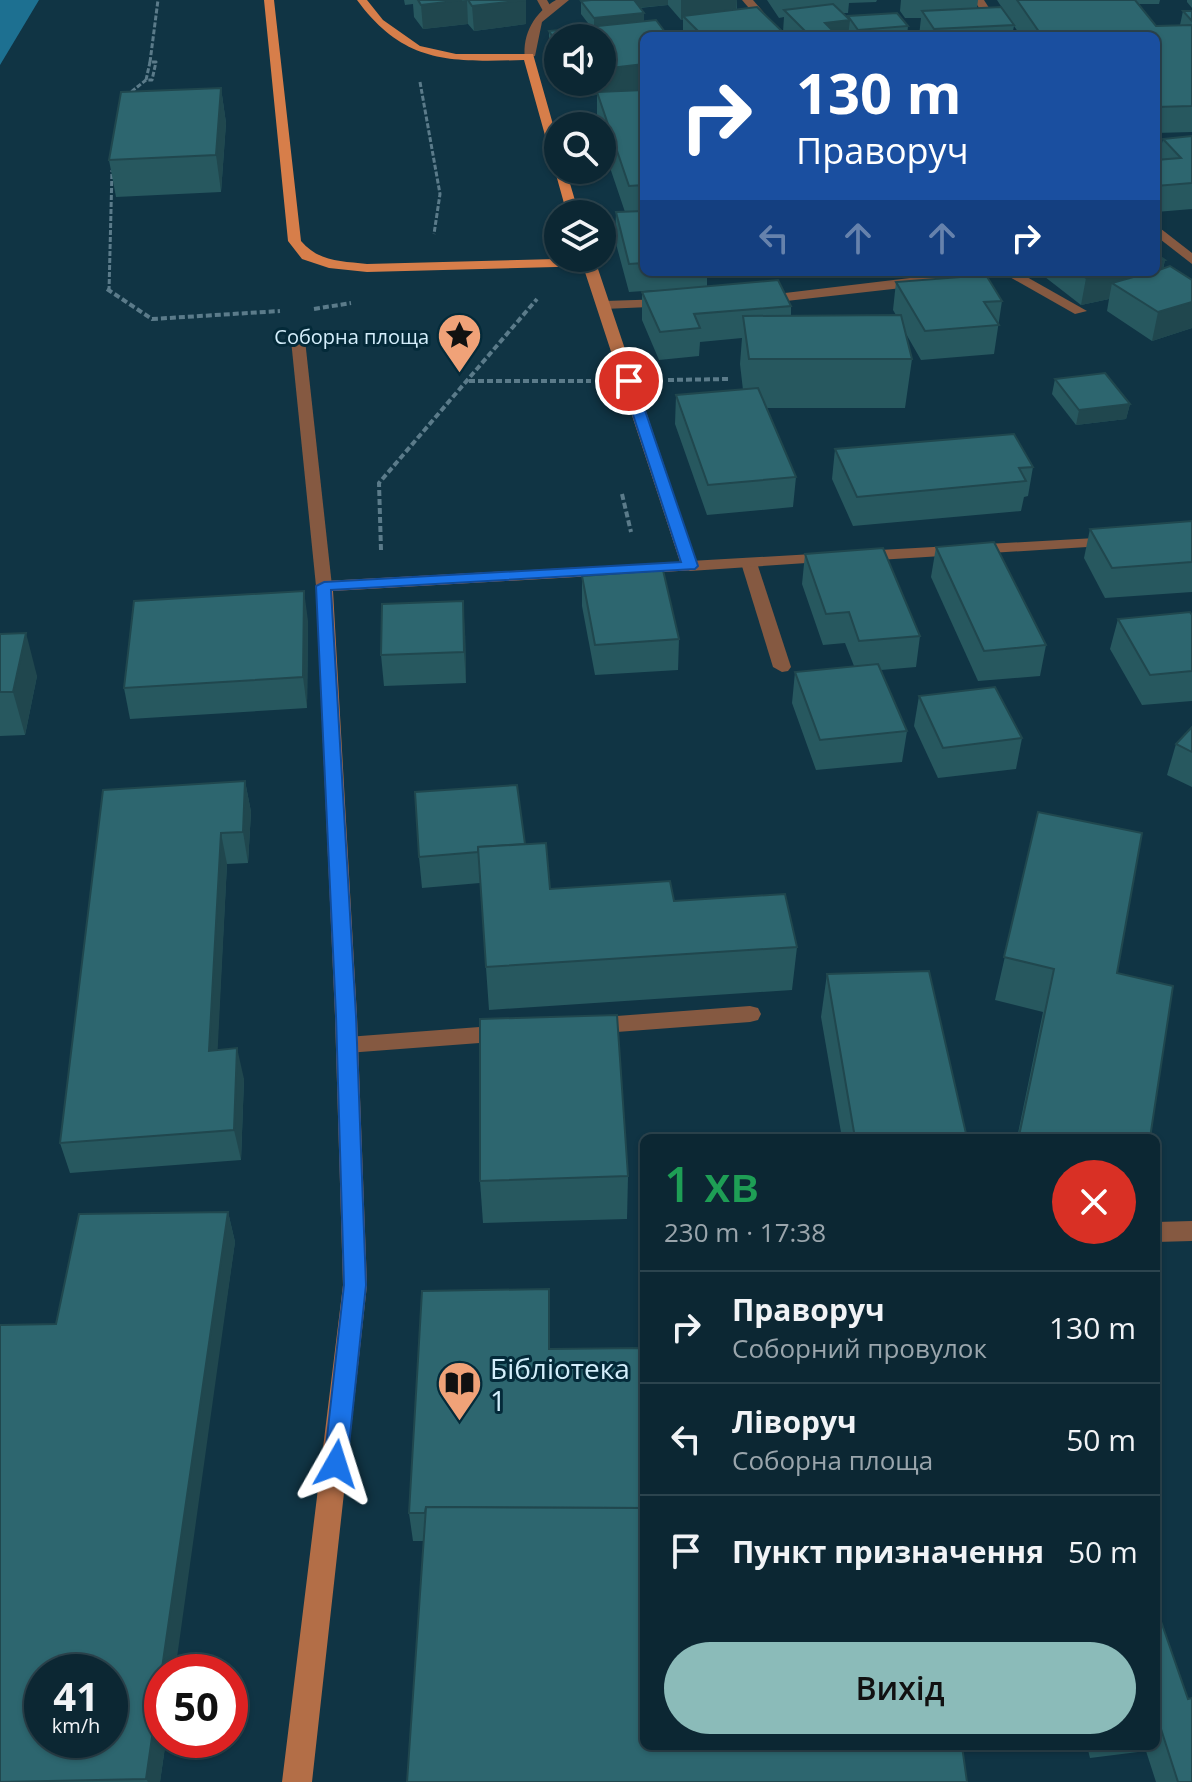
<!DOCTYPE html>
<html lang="uk">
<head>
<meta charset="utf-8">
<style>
	:root { --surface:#0c2733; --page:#152f3b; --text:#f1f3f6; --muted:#9aa5ac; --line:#2c444e; --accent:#8bbbb9 }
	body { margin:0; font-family:"Open Sans",sans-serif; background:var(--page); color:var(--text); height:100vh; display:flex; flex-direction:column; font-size:30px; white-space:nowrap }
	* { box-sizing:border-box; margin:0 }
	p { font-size:26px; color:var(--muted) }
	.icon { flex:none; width:44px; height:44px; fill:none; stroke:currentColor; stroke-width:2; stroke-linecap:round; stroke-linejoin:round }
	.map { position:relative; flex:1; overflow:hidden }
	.sheet { position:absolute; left:640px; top:1134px; width:520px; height:616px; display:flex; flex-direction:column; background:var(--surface); border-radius:12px; box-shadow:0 2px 6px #0004,0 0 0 2px var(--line) }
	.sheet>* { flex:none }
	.banner { position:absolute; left:640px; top:32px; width:520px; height:244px; border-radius:12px; box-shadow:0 2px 6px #0004,0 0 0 2px var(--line); background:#1a4fa0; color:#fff; overflow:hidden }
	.fabs { position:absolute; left:544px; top:24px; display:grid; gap:16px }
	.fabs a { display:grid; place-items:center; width:72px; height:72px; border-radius:50%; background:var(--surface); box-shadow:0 2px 6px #0004,0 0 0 2px var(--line); font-size:40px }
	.speed { position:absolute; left:24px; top:1654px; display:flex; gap:16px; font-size:40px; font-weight:700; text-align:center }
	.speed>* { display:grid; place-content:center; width:104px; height:104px; border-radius:50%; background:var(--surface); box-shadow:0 2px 6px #0004,0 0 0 2px var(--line); line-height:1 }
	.speed small { font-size:20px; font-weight:400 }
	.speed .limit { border:12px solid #d22; background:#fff; color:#111 }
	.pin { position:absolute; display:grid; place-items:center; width:68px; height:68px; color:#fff; margin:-34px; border:4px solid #fff; border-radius:50%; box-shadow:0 2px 8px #0007 }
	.me { position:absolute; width:88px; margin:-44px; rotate:6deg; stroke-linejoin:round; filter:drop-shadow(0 0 6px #0008) }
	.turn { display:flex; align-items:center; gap:28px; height:168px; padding:0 24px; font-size:36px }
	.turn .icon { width:104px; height:104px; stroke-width:2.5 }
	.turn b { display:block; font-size:56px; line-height:68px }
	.lanes { display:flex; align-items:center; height:76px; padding:0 24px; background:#0003; justify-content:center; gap:40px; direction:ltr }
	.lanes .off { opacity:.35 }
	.round { display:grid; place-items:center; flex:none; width:84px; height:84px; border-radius:42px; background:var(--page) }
	.head { display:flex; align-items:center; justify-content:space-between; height:136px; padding:0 24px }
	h1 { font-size:48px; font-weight:600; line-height:60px; color:#1e9e55 }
	.cta { display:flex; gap:16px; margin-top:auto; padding:16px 24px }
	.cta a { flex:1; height:92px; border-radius:48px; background:var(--accent); color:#111; font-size:32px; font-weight:600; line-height:92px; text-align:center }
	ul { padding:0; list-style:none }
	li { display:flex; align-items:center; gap:24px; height:112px; padding:0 24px; border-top:2px solid var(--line) }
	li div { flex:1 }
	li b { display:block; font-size:30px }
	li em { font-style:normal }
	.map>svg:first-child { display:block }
	.water { fill:#1d7091 }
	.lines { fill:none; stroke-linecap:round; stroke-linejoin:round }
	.path-far1 { stroke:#5b7b8a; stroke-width:3; stroke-dasharray:5 2; stroke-linecap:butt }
	.path { stroke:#5b7b8a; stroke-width:4; stroke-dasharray:6 3; stroke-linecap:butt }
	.lane { fill:#855941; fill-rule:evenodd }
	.street { fill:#855941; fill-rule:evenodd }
	.secondary { fill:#b36e47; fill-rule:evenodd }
	.primary { fill:#d77e4a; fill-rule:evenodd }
	.wall { fill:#27585f }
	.shaded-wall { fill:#20474e }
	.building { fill:#2d666f; stroke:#20474e; stroke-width:2; fill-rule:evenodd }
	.route { fill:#1a73e8; stroke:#114b97; stroke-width:2 }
	.labels { text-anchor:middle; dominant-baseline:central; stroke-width:6; stroke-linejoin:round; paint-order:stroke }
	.far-poi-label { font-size:20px; fill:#d4eefb; stroke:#042a39; text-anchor:end }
	.near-poi-label { font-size:28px; fill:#d4eefb; stroke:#042a39; text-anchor:start }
</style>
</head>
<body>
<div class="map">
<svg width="1192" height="1782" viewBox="0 0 1192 1782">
	<rect width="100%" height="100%" fill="#103444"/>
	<polygon class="water" points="0,0 39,0 0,65"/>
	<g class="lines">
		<g class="path-far1">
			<polyline points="146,80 150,62"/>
			<polyline points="420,82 440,194 434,234"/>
			<polyline points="126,96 146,80 152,80 156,62 150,62 158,0"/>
			<polyline points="109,291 112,170"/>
		</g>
		<g class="path">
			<polyline points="107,289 152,319 280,311"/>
			<polyline points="314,309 351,303"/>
			<polyline points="668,380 729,379"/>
			<polyline points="469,381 591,381"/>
			<polyline points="622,494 631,532"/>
			<polyline points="381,550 379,483 537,299"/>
		</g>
		<g class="lane">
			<polygon points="537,0 547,0 552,9 543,11"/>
			<polygon points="749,558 757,563 791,667 788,671 782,672 773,667 741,563"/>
			<polygon points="750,1006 758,1008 761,1014 758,1020 750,1022 590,1034 582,1032 579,1026 582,1020 590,1018"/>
			<polygon points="506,1025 514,1027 517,1033 514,1039 506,1041 347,1053 339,1051 336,1045 339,1039 347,1037"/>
			<polygon points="1192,1221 1192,1241 1156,1242 1156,1222"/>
		</g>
		<g class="street">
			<path d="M 556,0 L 569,0 L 542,22 L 535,56 L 525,58 C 522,34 535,12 556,0 Z"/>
			<polygon points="742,0 753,0 784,36 773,36"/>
			<polygon points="974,0 984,0 1007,36 997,36"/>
			<polygon points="1156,225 1192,253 1192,264 1156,236"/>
			<polygon points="960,272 980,272 955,282 759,304 752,300 759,296"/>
			<polygon points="1001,272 1018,272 1087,311 1075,314"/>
			<polygon points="667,299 674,303 672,306 604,309 597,305 604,301"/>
			<polygon points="298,336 305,340 332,586 324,591 316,586 291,340"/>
			<polygon points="1113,537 1119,539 1119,545 862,561 854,556 862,551"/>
			<polygon points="830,553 836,555 836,561 690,571 682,566 690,561"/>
		</g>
		<polygon class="secondary" points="589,259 596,263 698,566 696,570 333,591 357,1016 367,1285 312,1782 282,1782 343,1285 335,1016 316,586 324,581 680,562 582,263"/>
		<g class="primary">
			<path d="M 264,0 L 274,0 L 301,241 C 319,262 341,261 367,264 L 595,258 L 594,266 L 367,272 L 329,268 L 302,259 L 288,241 Z"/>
			<path d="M 357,0 L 367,0 L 383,20 L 420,46 L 456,54 L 533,54 L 558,142 L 558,170 L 566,170 L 579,214 L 567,214 L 524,60 C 450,62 404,64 357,0 Z"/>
		</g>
	</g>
	<g class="wall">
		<polygon points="404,0 526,0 526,24 474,31 468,24 423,29 414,17 413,4 405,5"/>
		<polygon points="591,0 737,0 737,9 783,32 784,17 779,18 767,0 877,0 876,2 849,3 848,13 842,13 848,19 848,16 908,26 907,36 852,36 849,32 848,36 683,36 683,20 681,20 668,5 640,8 644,21 644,272 707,272 707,286 791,306 791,315 896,315 893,310 896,282 1002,301 994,354 921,360 905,332 912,359 905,408 767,408 796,477 793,507 707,515 675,424 676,395 743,390 740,364 742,338 700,342 699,356 659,360 642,320 642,292 658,290 629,292 615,240 616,212 625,212 602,144 602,126 597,126 597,95 576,97 566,82 602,82 558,38 558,69 549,55 549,31 591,27 581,14 581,1"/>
		<polygon points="901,0 978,0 977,8 1008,17 997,0 1160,0 1159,4 1138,4 1156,26 1180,25 1183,11 1192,11 1192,132 1156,133 1156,36 1021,36 1014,26 1012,36 919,36 921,18 905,18 900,11"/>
		<polygon points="1187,0 1192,0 1192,8 1187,2"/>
		<polygon points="221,88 226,123 221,192 116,197 109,160"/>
		<polygon points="1192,136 1192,209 1156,212 1156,160 1158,160 1163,139"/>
		<polygon points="1165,260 1163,269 1192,280 1192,328 1152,341 1107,311 1109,299 1081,305 1045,277 1046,272 1156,272"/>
		<polygon points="1055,379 1130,404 1126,419 1076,425 1052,394"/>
		<polygon points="835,449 1033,467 1028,496 1024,497 1021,511 853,526 832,479"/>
		<polygon points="1192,521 1192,592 1105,598 1084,558 1090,529"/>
		<polygon points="936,547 1046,645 1040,676 978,681 931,577"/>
		<polygon points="805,554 920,636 916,667 881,670 907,731 902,762 816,770 792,703 795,672 854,666 845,643 823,645 802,584"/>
		<polygon points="582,576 679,639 678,670 595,675 582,606"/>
		<polygon points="1192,615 1192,701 1142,705 1110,649 1118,619"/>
		<polygon points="308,621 307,708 130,719 124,688"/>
		<polygon points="465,631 466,683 384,686 381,655"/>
		<polygon points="0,634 37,676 25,735 0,736"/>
		<polygon points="919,696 1022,738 1016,769 938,778 914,726"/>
		<polygon points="1192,727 1192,787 1167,775 1176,744"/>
		<polygon points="245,781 251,812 248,863 227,864 217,1050 244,1079 241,1160 70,1173 60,1143"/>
		<polygon points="1038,812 1117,973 1150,1138 1017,1138 1043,1012 995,1000"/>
		<polygon points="525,844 550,889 674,901 797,947 792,990 489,1010 480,883 422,888 419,857"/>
		<polygon points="827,974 967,1138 842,1138 821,1017"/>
		<polygon points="628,1176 627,1219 483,1223 480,1181"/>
		<polygon points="228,1212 235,1242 162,1740 166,1740 160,1782 0,1782 56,1324"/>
		<polygon points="549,1289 550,1349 644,1746 407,1782 424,1541 413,1541 409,1513"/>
		<polygon points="1156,1607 1192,1782 1156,1782 1146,1751 1090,1758 1087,1746 1156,1746"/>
	</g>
	<g class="shaded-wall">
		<polygon points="467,0 468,24 423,29 421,5"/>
		<polygon points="526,0 526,24 474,31 472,6"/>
		<polygon points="635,0 668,0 668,5 635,8"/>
		<polygon points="681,0 737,0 736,14 683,16 683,20 681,20"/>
		<polygon points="644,13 644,25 594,31 594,18"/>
		<polygon points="850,20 848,36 810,36 825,23"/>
		<polygon points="644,64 644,90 576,97 575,82 602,82 602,69"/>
		<polygon points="221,88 226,123 221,192 216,155"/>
		<polygon points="1165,260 1158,288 1112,283 1109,299 1081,305 1086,278 1111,272 1156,272 1156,262"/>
		<polygon points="1192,302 1192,328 1152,341 1158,312"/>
		<polygon points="1130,404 1126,419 1076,425 1079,410"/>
		<polygon points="304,591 308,621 307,708 303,677"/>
		<polygon points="463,601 465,631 466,683 464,652"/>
		<polygon points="26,633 37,676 25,735 13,692"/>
		<polygon points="245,781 251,812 248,863 243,832"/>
		<polygon points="221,833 227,864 216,1082 209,1051"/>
		<polygon points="237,1048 244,1079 241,1160 234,1130"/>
		<polygon points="228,1212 235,1242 175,1672 162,1672 162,1740 166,1740 160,1782 148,1782 146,1779"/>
	</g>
	<g class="building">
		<polygon points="418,0 462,0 421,5"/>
		<polygon points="468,0 526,0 472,6"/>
		<polygon points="591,0 634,0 644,13 594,18 581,1"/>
		<polygon points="1017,0 1135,0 1156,26 1192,25 1192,106 1156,107 1156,36 1042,36"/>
		<polygon points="833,4 850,20 825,23 835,33 810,36 784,10"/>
		<polygon points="757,7 787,36 703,36 683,16"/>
		<polygon points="1001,7 1014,25 934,29 922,11"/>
		<polygon points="1183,11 1192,11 1192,21"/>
		<polygon points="897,13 908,26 858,30 848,16"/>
		<polygon points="656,20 668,36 644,36 644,64 602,69 602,38 558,38 558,45 549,31"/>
		<polygon points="221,88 216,155 109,160 121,92"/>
		<polygon points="644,90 644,185 629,186 597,92"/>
		<polygon points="1192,136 1192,183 1156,186 1156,160 1181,158 1163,139"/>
		<polygon points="644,211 644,263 629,264 616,212"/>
		<polygon points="1156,254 1165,260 1156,262"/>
		<polygon points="1170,266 1192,280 1192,302 1158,312 1112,283 1151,272 1156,272 1156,271"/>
		<polygon points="1079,272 1111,272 1086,278"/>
		<polygon points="986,275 1002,301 984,302 999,325 925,331 896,282"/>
		<polygon points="778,280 791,306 694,314 700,328 660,332 642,292"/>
		<polygon points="901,315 912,359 749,359 743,316"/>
		<polygon points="1105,373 1130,404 1079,410 1055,379"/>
		<polygon points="758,388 796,477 708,485 676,395"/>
		<polygon points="1014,434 1033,467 1019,468 1026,481 857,497 835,449"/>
		<polygon points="1192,521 1192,562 1112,568 1090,529"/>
		<polygon points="994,542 1046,645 984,651 936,547"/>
		<polygon points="883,548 920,636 859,641 849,612 826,614 805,554"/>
		<polygon points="663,570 679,639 595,645 582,576"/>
		<polygon points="304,591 303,677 124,688 134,601"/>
		<polygon points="463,601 464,652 381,655 382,604"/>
		<polygon points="1190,612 1192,615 1192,671 1150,675 1118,619"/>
		<polygon points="26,633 13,692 0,692 0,634"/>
		<polygon points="878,664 907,731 820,740 795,672"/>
		<polygon points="995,687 1022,738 943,748 919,696"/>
		<polygon points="1192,727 1192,752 1176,744"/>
		<polygon points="245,781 243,832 221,833 209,1051 237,1048 234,1130 60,1143 103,790"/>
		<polygon points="517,785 525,844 478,847 478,852 419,857 415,792"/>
		<polygon points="1038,812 1142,833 1117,973 1173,986 1150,1138 1028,1138 1019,1136 1054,969 1004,957"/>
		<polygon points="546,843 550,889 670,881 674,901 785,894 797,947 486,967 478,847"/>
		<polygon points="929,971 967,1138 855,1138 827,974"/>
		<polygon points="617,1015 628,1176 480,1181 480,1019"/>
		<path d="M 228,1212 L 146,1779 L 0,1782 L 0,1325 L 56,1324 L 79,1214 ZM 42,1672 L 110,1672 L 110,1740 L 42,1740 Z"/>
		<polygon points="549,1289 549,1349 644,1348 644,1508 426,1507 425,1513 409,1513 422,1291"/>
		<polygon points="426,1507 644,1508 644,1746 962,1746 967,1782 407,1782"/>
		<polygon points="1156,1607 1188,1699 1192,1698 1192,1782 1178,1782 1160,1726 1156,1727"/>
	</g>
	<polygon class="route" points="629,377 635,381 698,566 695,569 331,590 356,1016 366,1285 347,1464 344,1471 336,1475 327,1471 324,1464 344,1285 336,1016 316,586 324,582 681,562 622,381"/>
	<defs>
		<symbol id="sight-pin" viewBox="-11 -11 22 30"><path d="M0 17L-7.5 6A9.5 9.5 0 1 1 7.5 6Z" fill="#f0a278" stroke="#042a39"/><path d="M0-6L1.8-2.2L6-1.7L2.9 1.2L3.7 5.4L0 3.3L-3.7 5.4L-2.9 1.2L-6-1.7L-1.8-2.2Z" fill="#111"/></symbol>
		<symbol id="library-pin" viewBox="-11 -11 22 30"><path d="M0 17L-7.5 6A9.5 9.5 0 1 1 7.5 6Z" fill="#f0a278" stroke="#042a39"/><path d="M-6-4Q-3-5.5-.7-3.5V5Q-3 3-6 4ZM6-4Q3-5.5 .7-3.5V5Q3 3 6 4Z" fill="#111"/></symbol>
	</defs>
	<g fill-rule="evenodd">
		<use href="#sight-pin" x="434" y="310" width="51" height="69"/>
		<use href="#library-pin" x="434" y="1358" width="51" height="69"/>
	</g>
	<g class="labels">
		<g class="far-poi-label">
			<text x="429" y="336">Соборна площа</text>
		</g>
		<g class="near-poi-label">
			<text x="490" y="1368">Бібліотека<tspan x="490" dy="32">1</tspan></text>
		</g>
	</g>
</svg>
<div class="fabs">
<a><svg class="icon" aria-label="sound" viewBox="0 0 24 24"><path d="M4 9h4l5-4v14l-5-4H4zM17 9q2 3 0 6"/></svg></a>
<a><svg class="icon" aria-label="search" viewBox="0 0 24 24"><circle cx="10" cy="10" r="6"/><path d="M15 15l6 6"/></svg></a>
<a><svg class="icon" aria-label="layers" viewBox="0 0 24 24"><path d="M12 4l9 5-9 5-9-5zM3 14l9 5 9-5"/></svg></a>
</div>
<div class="speed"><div>41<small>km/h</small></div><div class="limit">50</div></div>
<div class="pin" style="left:629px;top:381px;background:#d93025"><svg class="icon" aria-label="arrive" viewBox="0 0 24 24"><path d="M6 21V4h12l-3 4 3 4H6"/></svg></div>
<svg class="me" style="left:336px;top:1464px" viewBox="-20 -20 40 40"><path d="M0-17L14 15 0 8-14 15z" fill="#1a73e8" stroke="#fff" stroke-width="4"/></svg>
<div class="banner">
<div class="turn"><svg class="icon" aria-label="right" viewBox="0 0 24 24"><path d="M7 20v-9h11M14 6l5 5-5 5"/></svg><div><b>130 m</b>Праворуч</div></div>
<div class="lanes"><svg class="icon off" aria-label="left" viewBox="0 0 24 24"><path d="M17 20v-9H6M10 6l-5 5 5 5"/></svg><svg class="icon off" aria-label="ahead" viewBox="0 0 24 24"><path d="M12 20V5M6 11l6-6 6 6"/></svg><svg class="icon off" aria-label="ahead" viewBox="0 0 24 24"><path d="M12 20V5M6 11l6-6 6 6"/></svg><svg class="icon" aria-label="right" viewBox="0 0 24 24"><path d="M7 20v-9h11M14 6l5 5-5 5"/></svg></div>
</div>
<section class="sheet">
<div class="head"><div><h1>1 хв</h1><p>230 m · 17:38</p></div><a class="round" style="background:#d93025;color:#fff"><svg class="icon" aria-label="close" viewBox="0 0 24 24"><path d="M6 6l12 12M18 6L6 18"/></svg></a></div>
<ul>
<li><svg class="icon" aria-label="right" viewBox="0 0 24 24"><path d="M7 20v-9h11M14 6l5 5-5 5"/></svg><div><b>Праворуч</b><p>Соборний провулок</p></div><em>130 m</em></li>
<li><svg class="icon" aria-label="left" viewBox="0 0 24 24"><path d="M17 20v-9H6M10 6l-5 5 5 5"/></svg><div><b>Ліворуч</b><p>Соборна площа</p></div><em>50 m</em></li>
<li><svg class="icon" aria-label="arrive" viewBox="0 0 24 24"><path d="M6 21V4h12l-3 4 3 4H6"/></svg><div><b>Пункт призначення</b></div><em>50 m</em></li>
</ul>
<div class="cta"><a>Вихід</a></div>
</section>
</div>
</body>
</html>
